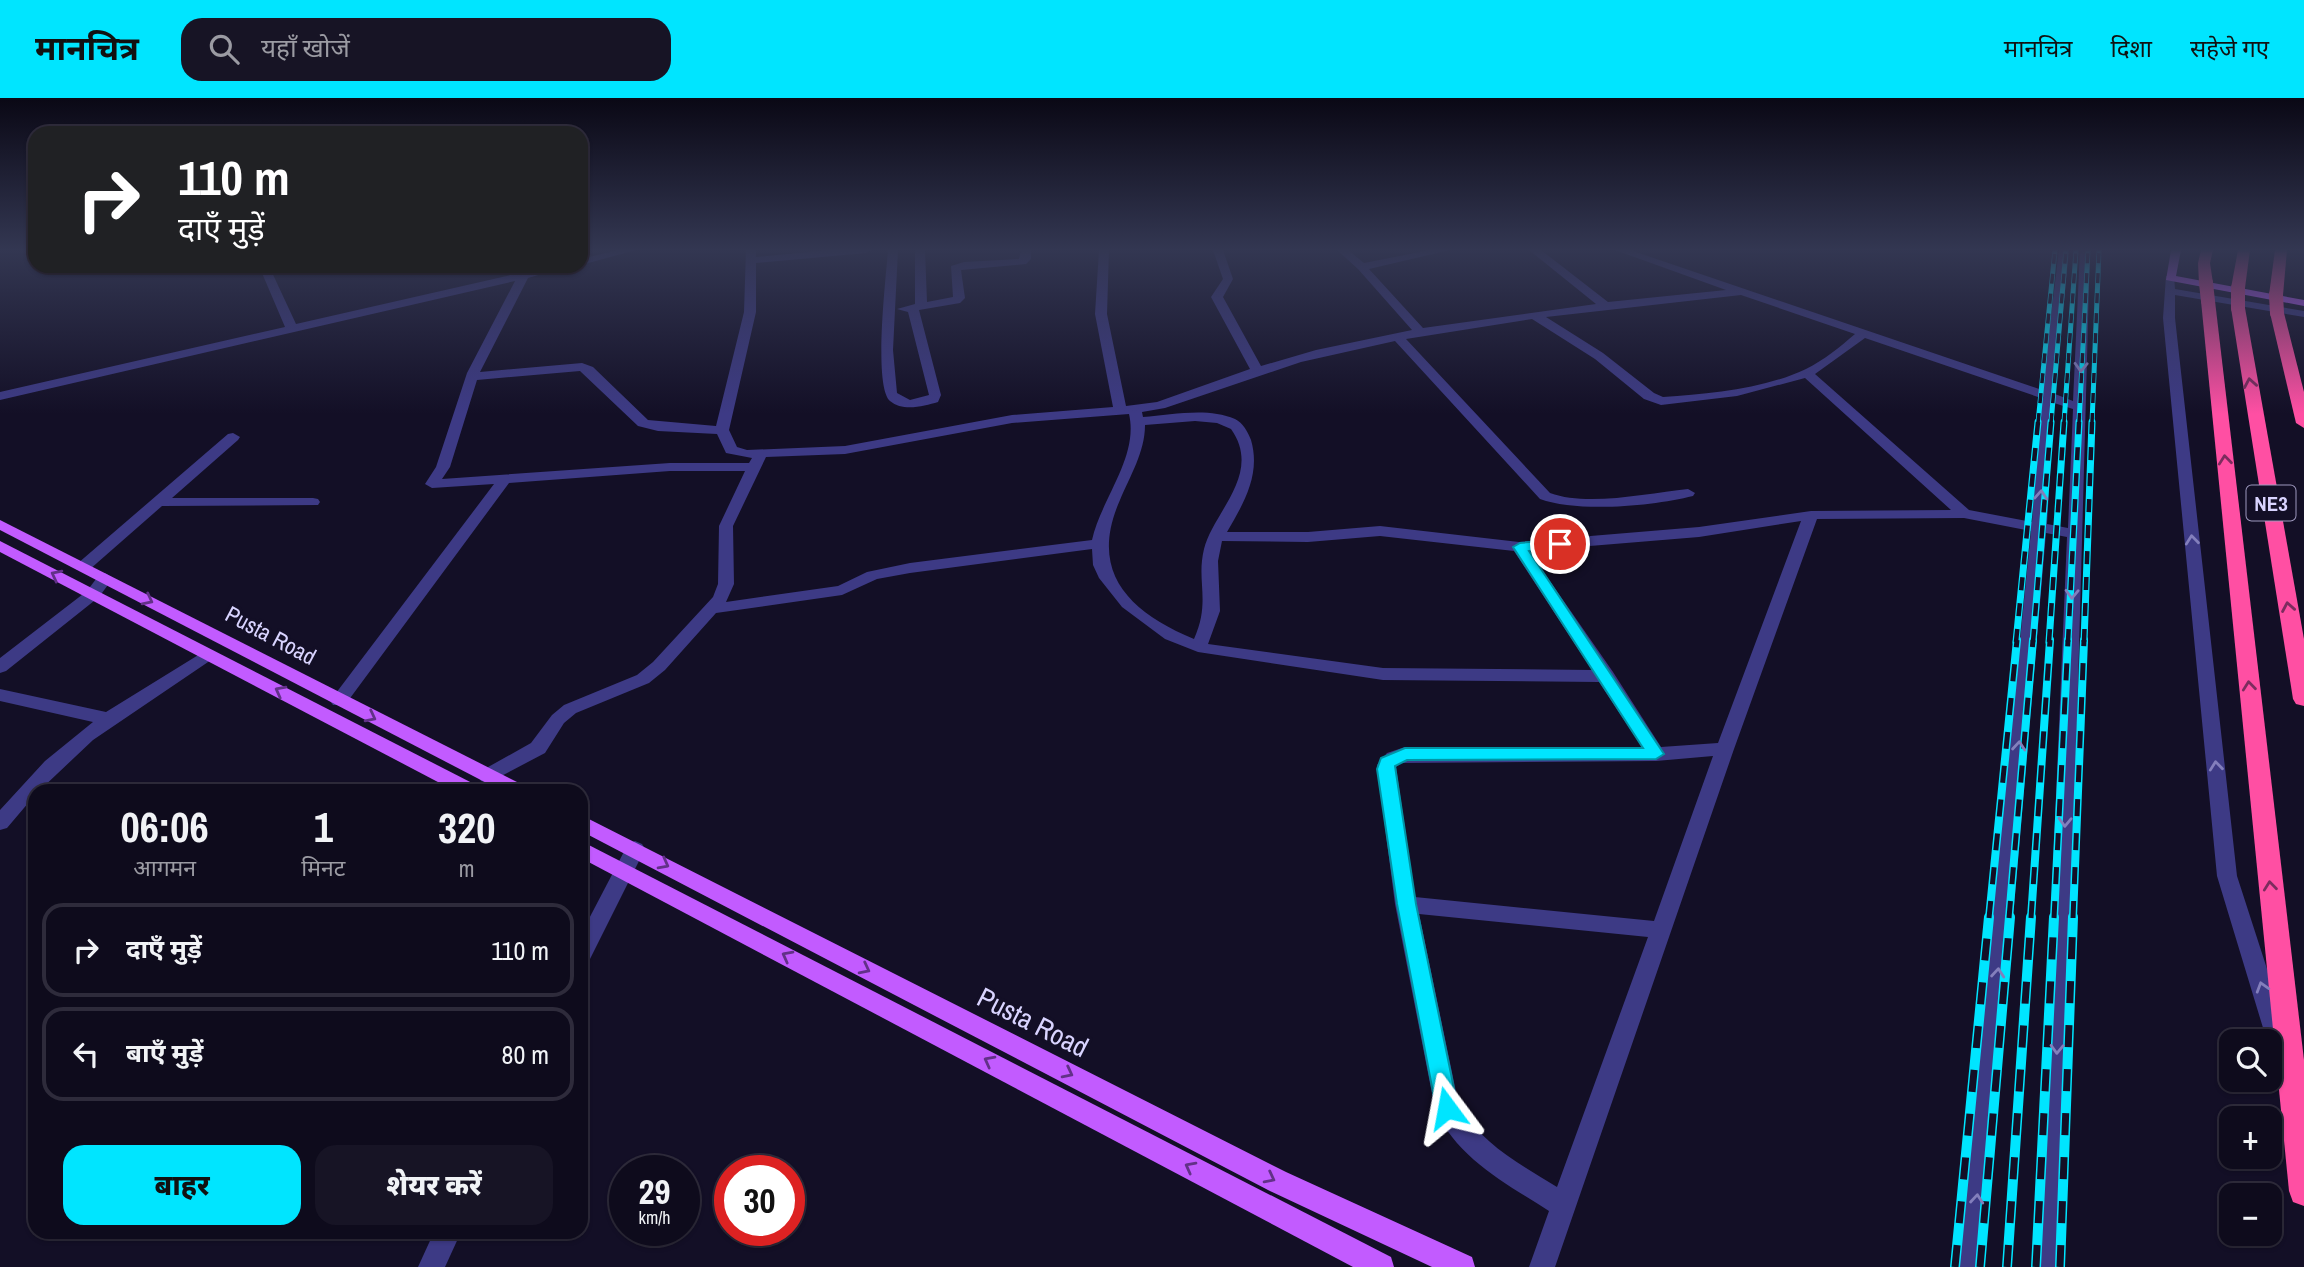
<!DOCTYPE html>
<html lang="hi">
<head>
<meta charset="utf-8">
<style>
	:root { --surface:#0e0b1c; --page:#171425; --text:#f1f3f6; --muted:#9b9ba3; --line:#2e2b3b; --accent:#00e5ff }
	body { margin:0; font-family:"Archivo Narrow","Noto Sans Devanagari",sans-serif; background:var(--page); color:var(--text); height:100vh; display:flex; flex-direction:column; font-size:26px; white-space:nowrap }
	* { box-sizing:border-box; margin:0 }
	p { font-size:23px; color:var(--muted) }
	.icon { flex:none; width:38px; height:38px; fill:none; stroke:currentColor; stroke-width:2; stroke-linecap:round; stroke-linejoin:round }
	.map { position:relative; flex:1; overflow:hidden }
	.drawer { position:absolute; left:28px; top:686px; width:560px; height:455px; display:flex; flex-direction:column; background:var(--surface); border-radius:21px; box-shadow:0 2px 5px #0004,0 0 0 2px var(--line) }
	.drawer>* { flex:none }
	.guide { position:absolute; left:28px; top:28px; width:560px; height:147px; border-radius:21px; box-shadow:0 2px 5px #0004,0 0 0 2px var(--line); background:#202124; color:#fff; overflow:hidden }
	.fabs { position:absolute; left:2219px; top:931px; display:grid; gap:14px }
	.fabs a { display:grid; place-items:center; width:63px; height:63px; border-radius:14px; background:var(--surface); box-shadow:0 2px 5px #0004,0 0 0 2px var(--line); font-size:35px }
	.speed { position:absolute; left:609px; top:1057px; display:flex; gap:14px; font-size:35px; font-weight:700; text-align:center }
	.speed>* { display:grid; place-content:center; width:91px; height:91px; border-radius:50%; background:var(--surface); box-shadow:0 2px 5px #0004,0 0 0 2px var(--line); line-height:1 }
	.speed small { font-size:18px; font-weight:400 }
	.speed .limit { border:10px solid #d22; background:#fff; color:#111 }
	.pin { position:absolute; display:grid; place-items:center; width:60px; height:60px; color:#fff; margin:-30px; border:4px solid #fff; border-radius:50%; box-shadow:0 2px 7px #0007 }
	.me { position:absolute; width:77px; margin:-38px; rotate:347deg; stroke-linejoin:round; filter:drop-shadow(0 0 5px #0008) }
	.turn { display:flex; align-items:center; gap:24px; height:147px; padding:0 35px; font-size:32px }
	.turn .icon { width:91px; height:91px; stroke-width:2.5 }
	.turn b { display:block; font-size:49px; line-height:60px }
	.eta { display:flex; justify-content:space-evenly; align-items:center; height:119px; text-align:center }
	.eta b { font-size:42px; font-weight:800; line-height:49px }
	.button { display:flex; gap:14px; margin-top:auto; padding:14px 35px }
	.button a { flex:1; height:80px; border-radius:21px; background:var(--accent); color:#111; font-size:28px; font-weight:800; line-height:80px; text-align:center }
	.button a+a { background:var(--page); color:var(--text) }
	ul { padding:0; list-style:none }
	li { display:flex; align-items:center; gap:21px; height:94px; margin:0 14px 10px; padding:0 21px; border:4px solid var(--line); border-radius:21px }
	li div { flex:1 }
	li b { display:block; font-size:26px }
	li em { font-style:normal }
	header { display:flex; align-items:center; gap:42px; box-sizing:border-box; height:98px; padding:0 35px; background:var(--accent); color:#111 }
	header strong { font-size:33px }
	nav { display:flex; gap:38px; margin-inline-start:auto; font-size:24px }
	.search { width:490px; height:63px; background:var(--page); display:flex; align-items:center; gap:18px; box-sizing:border-box; padding:0 24px; border-radius:21px; color:var(--muted); font-size:26px }
	.map>svg:first-child { display:block }
	.lines { fill:none; stroke-linecap:round; stroke-linejoin:round }
	.minor { fill:#3d3a85; fill-rule:evenodd }
	.major { fill:#c25bff; fill-rule:evenodd }
	.highway { fill:#ff4fa3; fill-rule:evenodd }
	.rail-far3-casing { stroke:#00e5ff; stroke-width:5 }
	.rail-far2-casing { stroke:#00e5ff; stroke-width:7 }
	.rail-far1-casing { stroke:#00e5ff; stroke-width:8 }
	.rail-casing { stroke:#00e5ff; stroke-width:10 }
	.rail-far3 { stroke:#130f26; stroke-width:3.5; stroke-dasharray:10; stroke-linecap:butt }
	.rail-far2 { stroke:#130f26; stroke-width:4.5; stroke-dasharray:13; stroke-linecap:butt }
	.rail-far1 { stroke:#130f26; stroke-width:5; stroke-dasharray:17; stroke-linecap:butt }
	.rail { stroke:#130f26; stroke-width:7; stroke-dasharray:22; stroke-linecap:butt }
	.highway-bridge { stroke:#ff4fa3; stroke-width:14 }
	.oneway { stroke:#837fbc }
	.oneway2 { stroke:#7d2c5e }
	.oneway3 { stroke:#623188 }
	.route { fill:#00e5ff; stroke:#0095a6; stroke-width:2 }
	.labels { text-anchor:middle; dominant-baseline:central; stroke-width:6; stroke-linejoin:round; paint-order:stroke }
	.shield { fill:#130f26; stroke:#9e99be; stroke-width:2 }
	.shield-label { font-size:21px; font-weight:bold; fill:#d9d4ff }
	.street-label { font-size:23px; fill:#d9d4ff; stroke:#130f26 }
	.near-street-label { font-size:28px; fill:#d9d4ff; stroke:#130f26 }
</style>
</head>
<body>
<header>
<strong>मानचित्र</strong>
<div class="search"><svg class="icon" aria-label="search" viewBox="0 0 24 24"><circle cx="10" cy="10" r="6"/><path d="M15 15l6 6"/></svg>यहाँ खोजें</div>
<nav><a>मानचित्र</a><a>दिशा</a><a>सहेजे गए</a></nav>
</header>
<div class="map">
<svg width="2304" height="1169" viewBox="0 0 2304 1169">
	<rect width="100%" height="100%" fill="#130f26"/>
	<g class="lines">
		<g class="minor">
			<polygon points="618,152 636,152 581,167 581,161"/>
			<path d="M 746,152 L 756,152 L 756,159 L 831,152 L 871,152 L 866,155 L 756,165 L 756,214 L 729,332 L 737,349 L 747,352 L 845,348 L 1012,317 L 1113,309 L 1095,216 L 1099,152 L 1109,152 L 1107,216 L 1126,308 L 1157,304 L 1250,271 L 1211,199 L 1223,181 L 1213,152 L 1223,152 L 1233,181 L 1223,199 L 1261,268 L 1316,252 L 1412,232 L 1358,171 L 1337,152 L 1348,152 L 1364,165 L 1430,152 L 1450,152 L 1369,171 L 1423,230 L 1596,206 L 1529,152 L 1541,152 L 1608,204 L 1726,192 L 1615,152 L 1630,152 L 2042,292 L 2059,152 L 2069,152 L 2055,296 L 2073,303 L 2080,152 L 2090,152 L 2062,1169 L 2036,1169 L 2067,439 L 2046,435 L 1983,1169 L 1957,1169 L 2031,433 L 1964,420 L 1817,421 L 1734,651 L 1555,1169 L 1529,1169 L 1549,1113 C 1505,1085 1457,1060 1435,1011 L 1395,806 L 1377,667 L 1387,655 L 1405,649 L 1642,649 L 1599,584 L 1383,582 L 1198,554 L 1165,541 L 1122,509 L 1099,480 L 1093,467 L 1092,451 L 910,475 L 877,481 L 842,497 L 716,515 L 665,572 L 649,585 L 576,615 L 564,625 L 545,655 L 488,685 L 481,683 L 478,678 L 481,673 L 531,645 L 552,617 L 564,607 L 637,577 L 653,564 L 713,499 L 718,486 L 719,428 L 745,373 L 670,373 L 509,385 L 345,607 L 333,607 L 330,603 L 333,599 L 494,386 L 432,390 L 425,386 L 436,369 L 467,275 L 515,183 L 0,302 L 0,294 L 285,229 L 259,168 L 269,168 L 296,226 L 550,168 L 569,168 L 528,180 L 480,274 L 582,265 L 593,269 L 648,322 L 716,328 L 744,214 ZM 1741,197 L 1855,236 C 1840,249 1824,262 1806,271 C 1764,291 1709,296 1663,299 L 1654,295 L 1603,255 L 1546,219 ZM 1532,221 L 1595,261 L 1644,301 L 1661,307 L 1737,298 L 1805,280 L 1951,412 L 1811,413 L 1699,429 L 1519,444 L 1380,428 L 1308,434 L 1227,434 C 1244,405 1261,376 1251,342 C 1248,334 1243,325 1235,321 C 1207,309 1172,317 1143,319 L 1142,314 L 1165,310 L 1301,264 L 1395,243 L 1540,401 C 1578,415 1653,408 1693,398 L 1695,395 L 1688,391 C 1648,395 1588,409 1550,395 L 1406,241 ZM 1865,240 L 2041,300 L 2032,424 L 1969,412 L 1815,276 ZM 580,273 L 638,328 L 658,333 L 717,336 L 726,355 L 752,360 L 749,365 L 670,365 L 442,381 L 450,369 L 477,282 ZM 2054,305 L 2073,311 L 2068,430 L 2047,426 ZM 1129,316 C 1139,359 1101,401 1092,442 L 910,465 L 867,474 L 838,488 L 726,504 L 734,486 L 733,428 L 766,359 L 845,356 L 1012,325 ZM 1195,323 L 1217,325 L 1231,331 C 1263,376 1213,414 1204,451 C 1196,484 1211,503 1194,541 C 1129,514 1088,474 1120,402 C 1130,378 1145,354 1145,327 ZM 1801,423 L 1718,645 L 1661,649 L 1613,574 L 1529,453 L 1699,439 ZM 1380,438 L 1514,453 L 1592,572 L 1383,570 L 1208,546 L 1220,513 L 1218,463 L 1222,443 L 1308,444 ZM 1713,658 L 1654,823 L 1415,799 L 1396,669 L 1401,665 L 1656,663 ZM 1419,816 L 1648,839 L 1557,1089 C 1521,1067 1482,1046 1459,1008 Z"/>
			<path d="M 888,152 L 898,152 L 893,252 L 897,295 L 910,302 L 929,297 L 908,214 L 897,211 L 915,206 L 915,152 L 925,152 L 927,204 L 953,199 L 951,168 L 964,164 L 1019,161 L 1021,152 L 1031,152 L 1031,161 L 1026,166 L 961,172 L 965,200 L 960,205 L 919,212 L 941,297 L 938,304 C 924,308 903,314 890,303 C 873,287 886,179 888,152 Z"/>
			<polygon points="2166,178 2174,178 2175,191 2304,213 2304,219 2175,197 2175,220 2237,778 2291,945 2287,952 2279,955 2271,952 2270,943 2267,943 2217,778 2163,220"/>
			<polygon points="233,335 240,339 238,342 172,400 313,400 318,401 320,404 318,407 162,408 89,472 77,472 75,469 77,466 228,336"/>
			<polygon points="105,475 113,480 99,499 6,573 0,575 0,560 87,493 99,477"/>
			<polygon points="208,551 217,556 214,560 93,642 39,693 35,693 35,697 7,730 0,732 0,712 45,663 93,624 0,603 0,591 106,614"/>
			<polygon points="635,743 642,746 645,751 589,863 581,866 581,836 628,746"/>
			<polygon points="434,1134 461,1134 445,1169 418,1169"/>
		</g>
		<g class="major">
			<polygon points="2171,152 2181,152 2176,178 2304,202 2304,208 2166,182"/>
			<polygon points="0,422 525,688 528,693 502,693 0,432"/>
			<polygon points="0,443 478,688 481,693 455,693 0,454"/>
			<polygon points="581,717 1286,1074 1472,1159 1475,1169 1432,1169 1268,1092 581,733"/>
			<polygon points="581,743 1391,1159 1394,1169 1353,1169 581,760"/>
		</g>
		<g class="highway">
			<polygon points="2201,152 2213,152 2210,165 2213,185 2206,189 2199,185 2198,165"/>
			<polygon points="2238,152 2250,152 2245,190 2238,194 2231,190"/>
			<polygon points="2275,152 2287,152 2283,197 2276,201 2269,197"/>
			<polygon points="2208,199 2215,203 2304,962 2304,1108 2293,1104 2289,1093 2201,203"/>
			<polygon points="2238,206 2245,210 2304,541 2304,608 2296,606 2293,601 2231,210"/>
			<polygon points="2277,211 2284,215 2304,294 2304,330 2296,325 2270,215"/>
		</g>
		<defs>
			<g id="rail-far3">
				<polyline points="2038,325 2055,152"/>
				<polyline points="2051,325 2066,152"/>
				<polyline points="2064,325 2076,152"/>
				<polyline points="2079,325 2088,152"/>
				<polyline points="2092,325 2099,152"/>
			</g>
			<g id="rail-far2">
				<polyline points="2016,544 2038,324"/>
				<polyline points="2033,544 2051,324"/>
				<polyline points="2049,544 2064,324"/>
				<polyline points="2068,544 2079,324"/>
				<polyline points="2084,544 2092,324"/>
			</g>
			<g id="rail-far1">
				<polyline points="1989,820 2017,542"/>
				<polyline points="2009,820 2033,542"/>
				<polyline points="2031,820 2050,542"/>
				<polyline points="2054,820 2068,542"/>
				<polyline points="2073,820 2084,542"/>
			</g>
			<g id="rail">
				<polyline points="1955,1169 1989,819"/>
				<polyline points="1980,1169 2010,819"/>
				<polyline points="2007,1169 2031,819"/>
				<polyline points="2036,1169 2054,819"/>
				<polyline points="2060,1169 2073,819"/>
			</g>
		</defs>
		<use href="#rail-far3" class="rail-far3-casing"/>
		<use href="#rail-far2" class="rail-far2-casing"/>
		<use href="#rail-far1" class="rail-far1-casing"/>
		<use href="#rail" class="rail-casing"/>
		<use href="#rail-far3" class="rail-far3"/>
		<use href="#rail-far2" class="rail-far2"/>
		<use href="#rail-far1" class="rail-far1"/>
		<use href="#rail" class="rail"/>
		<g class="highway-bridge">
			<polyline points="2206,185 2208,203"/>
			<polyline points="2238,190 2238,210"/>
			<polyline points="2276,197 2277,215"/>
		</g>
	</g>
	<defs><path id="oneway-chevron" d="M-2-3.5L2.5 0L-2 3.5" fill="none" stroke-width="1.6" stroke-linecap="round" stroke-linejoin="round" transform="scale(1.75)"/></defs>
	<g class="oneway">
		<use href="#oneway-chevron" transform="translate(2081 269) rotate(92)"/>
		<use href="#oneway-chevron" transform="translate(2041 397) rotate(-86)"/>
		<use href="#oneway-chevron" transform="translate(2192 442) rotate(-96)"/>
		<use href="#oneway-chevron" transform="translate(2072 496) rotate(92)"/>
		<use href="#oneway-chevron" transform="translate(2019 648) rotate(-85)"/>
		<use href="#oneway-chevron" transform="translate(2216 668) rotate(-96)"/>
		<use href="#oneway-chevron" transform="translate(2065 724) rotate(92)"/>
		<use href="#oneway-chevron" transform="translate(1998 875) rotate(-85)"/>
		<use href="#oneway-chevron" transform="translate(2262 889) rotate(-107)"/>
		<use href="#oneway-chevron" transform="translate(2057 951) rotate(92)"/>
		<use href="#oneway-chevron" transform="translate(1977 1101) rotate(-85)"/>
	</g>
	<g class="oneway2">
		<use href="#oneway-chevron" transform="translate(2250 285) rotate(-100)"/>
		<use href="#oneway-chevron" transform="translate(2225 362) rotate(-96)"/>
		<use href="#oneway-chevron" transform="translate(2288 509) rotate(-100)"/>
		<use href="#oneway-chevron" transform="translate(2249 588) rotate(-96)"/>
		<use href="#oneway-chevron" transform="translate(2270 788) rotate(-96)"/>
	</g>
	<g class="oneway3">
		<use href="#oneway-chevron" transform="translate(56 477) rotate(-153)"/>
		<use href="#oneway-chevron" transform="translate(148 502) rotate(27)"/>
		<use href="#oneway-chevron" transform="translate(280 593) rotate(-152)"/>
		<use href="#oneway-chevron" transform="translate(371 619) rotate(27)"/>
		<use href="#oneway-chevron" transform="translate(664 766) rotate(28)"/>
		<use href="#oneway-chevron" transform="translate(787 858) rotate(-152)"/>
		<use href="#oneway-chevron" transform="translate(865 871) rotate(27)"/>
		<use href="#oneway-chevron" transform="translate(989 963) rotate(-152)"/>
		<use href="#oneway-chevron" transform="translate(1068 975) rotate(27)"/>
		<use href="#oneway-chevron" transform="translate(1190 1069) rotate(-152)"/>
		<use href="#oneway-chevron" transform="translate(1270 1080) rotate(27)"/>
	</g>
	<linearGradient id="sky" x2="0" y2="1"><stop stop-color="#0a0815"/><stop offset="0.48" stop-color="#333752"/><stop offset="1" stop-color="#333752" stop-opacity="0"/></linearGradient>
	<rect width="2304" height="316" fill="url(#sky)"/>
	<polygon class="route" points="1560,441 1565,443 1565,448 1529,453 1664,656 1656,661 1407,662 1395,668 1416,806 1458,1010 1455,1018 1447,1021 1439,1018 1436,1010 1397,806 1377,671 1381,660 1405,650 1643,650 1513,449 1520,445"/>
	<g class="labels">
		<rect class="shield" x="2246.5" y="387.5" width="49" height="35" rx="5"/>
		<g class="shield-label">
			<text x="2271" y="405">NE3</text>
		</g>
		<g class="street-label">
			<text transform="translate(271 537) rotate(28)">Pusta Road</text>
		</g>
		<g class="near-street-label">
			<text transform="translate(1033 924) rotate(27)">Pusta Road</text>
		</g>
	</g>
</svg>
<div class="fabs">
<a><svg class="icon" aria-label="search" viewBox="0 0 24 24"><circle cx="10" cy="10" r="6"/><path d="M15 15l6 6"/></svg></a>
<a>+</a>
<a>−</a>
</div>
<div class="speed"><div>29<small>km/h</small></div><div class="limit">30</div></div>
<div class="pin" style="left:1560px;top:446px;background:#d93025"><svg class="icon" aria-label="arrive" viewBox="0 0 24 24"><path d="M6 21V4h12l-3 4 3 4H6"/></svg></div>
<svg class="me" style="left:1447px;top:1010px" viewBox="-20 -20 40 40"><path d="M0-17L14 15 0 8-14 15z" fill="#00e5ff" stroke="#fff" stroke-width="4"/></svg>
<div class="guide">
<div class="turn"><svg class="icon" aria-label="right" viewBox="0 0 24 24"><path d="M7 20v-9h11M14 6l5 5-5 5"/></svg><div><b>110 m</b>दाएँ मुड़ें</div></div>
</div>
<section class="drawer">
<div class="eta">
<div><b>06:06</b><p>आगमन</p></div>
<div><b>1</b><p>मिनट</p></div>
<div><b>320</b><p>m</p></div>
</div>
<ul>
<li><svg class="icon" aria-label="right" viewBox="0 0 24 24"><path d="M7 20v-9h11M14 6l5 5-5 5"/></svg><div><b>दाएँ मुड़ें</b></div><em>110 m</em></li>
<li><svg class="icon" aria-label="left" viewBox="0 0 24 24"><path d="M17 20v-9H6M10 6l-5 5 5 5"/></svg><div><b>बाएँ मुड़ें</b></div><em>80 m</em></li>
</ul>
<div class="button"><a>बाहर</a><a>शेयर करें</a></div>
</section>
</div>
</body>
</html>
